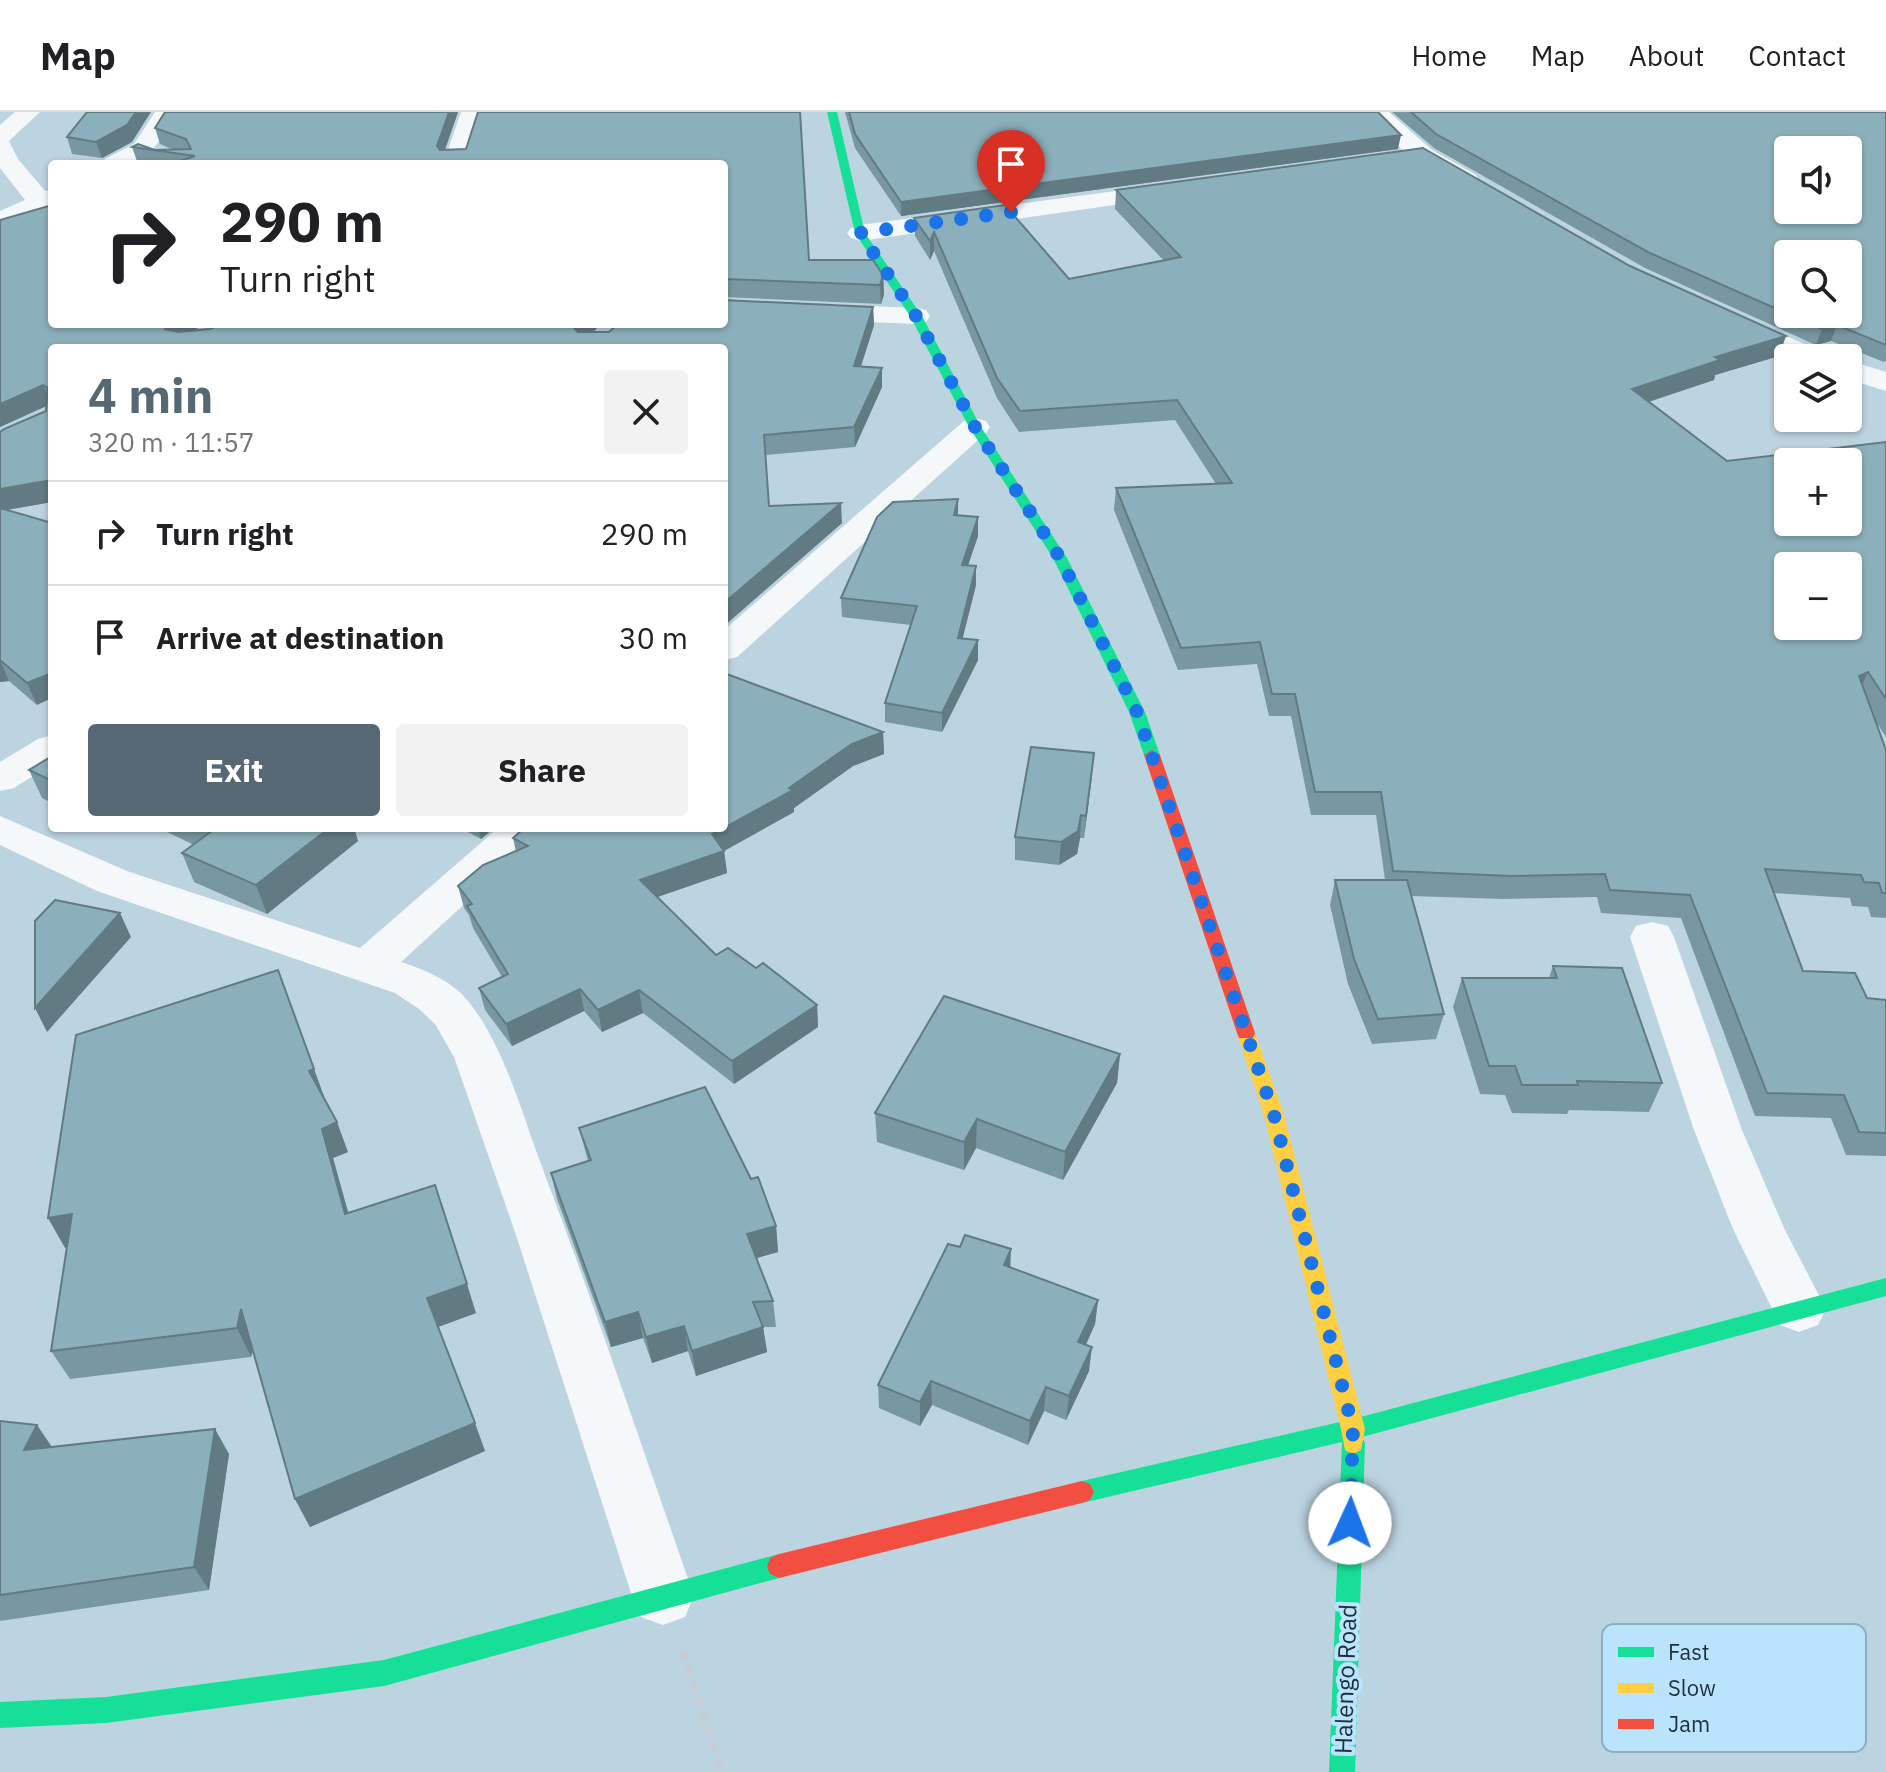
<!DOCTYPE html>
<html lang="en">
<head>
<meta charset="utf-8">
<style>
	:root { --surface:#fff; --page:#f2f2f2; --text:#202124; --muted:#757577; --line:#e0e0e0; --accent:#566873 }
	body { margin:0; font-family:"IBM Plex Sans",sans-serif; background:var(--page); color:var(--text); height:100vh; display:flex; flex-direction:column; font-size:30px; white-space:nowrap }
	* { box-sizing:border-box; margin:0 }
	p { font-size:26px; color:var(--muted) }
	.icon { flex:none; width:44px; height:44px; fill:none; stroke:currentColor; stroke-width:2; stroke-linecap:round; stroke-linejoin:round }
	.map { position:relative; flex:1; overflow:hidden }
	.drawer { position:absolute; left:48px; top:232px; width:680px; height:488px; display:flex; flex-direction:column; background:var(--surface); border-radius:8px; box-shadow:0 2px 6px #0004 }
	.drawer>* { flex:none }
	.hud { position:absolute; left:48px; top:48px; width:680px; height:168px; border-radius:8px; box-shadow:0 2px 6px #0004; background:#fff; color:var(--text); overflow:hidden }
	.tools { position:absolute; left:1774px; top:24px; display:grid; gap:16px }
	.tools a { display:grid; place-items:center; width:88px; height:88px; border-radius:8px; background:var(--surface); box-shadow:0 2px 6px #0004; font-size:40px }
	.pin { position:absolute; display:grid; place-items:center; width:68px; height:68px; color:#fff; margin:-82px -34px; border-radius:50% 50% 50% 0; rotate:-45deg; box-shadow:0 0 8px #0007 }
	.pin .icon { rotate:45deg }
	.me { position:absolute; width:88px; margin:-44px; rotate:2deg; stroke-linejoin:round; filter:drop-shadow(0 0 6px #0008) }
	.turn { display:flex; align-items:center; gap:28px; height:168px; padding:0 40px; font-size:36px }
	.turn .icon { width:104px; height:104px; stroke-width:2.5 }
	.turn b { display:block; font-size:56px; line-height:68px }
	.round { display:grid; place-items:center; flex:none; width:84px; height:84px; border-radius:8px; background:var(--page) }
	.summary { display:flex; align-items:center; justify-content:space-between; height:136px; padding:0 40px }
	h1 { font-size:48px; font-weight:700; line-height:60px; color:var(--accent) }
	.action { display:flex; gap:16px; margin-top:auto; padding:16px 40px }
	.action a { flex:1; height:92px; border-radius:8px; background:var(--accent); color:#fff; font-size:32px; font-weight:700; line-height:92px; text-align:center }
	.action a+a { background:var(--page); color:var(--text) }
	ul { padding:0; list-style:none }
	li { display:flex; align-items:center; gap:24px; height:104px; padding:0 40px; border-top:2px solid var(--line) }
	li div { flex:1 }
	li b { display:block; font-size:30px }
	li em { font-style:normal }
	header { display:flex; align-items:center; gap:48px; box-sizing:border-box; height:112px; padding:0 40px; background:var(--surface); border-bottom:2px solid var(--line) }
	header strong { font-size:38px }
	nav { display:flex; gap:44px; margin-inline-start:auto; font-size:28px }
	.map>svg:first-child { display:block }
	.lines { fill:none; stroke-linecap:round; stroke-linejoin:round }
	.path { stroke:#c7ced2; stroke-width:7; stroke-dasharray:8 8; stroke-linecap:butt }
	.street { fill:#f5f8fa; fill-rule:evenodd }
	.fast { fill:#16e098; fill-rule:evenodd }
	.slow { fill:#ffcf43; fill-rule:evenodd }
	.jam { fill:#f24e42; fill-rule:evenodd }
	.wall { fill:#7897a1 }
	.shaded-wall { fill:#627b83 }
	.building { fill:#8cb0bb; stroke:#627b83; stroke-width:2; fill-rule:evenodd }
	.route { stroke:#1a73e8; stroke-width:14; stroke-dasharray:0 25.2 }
	.labels { text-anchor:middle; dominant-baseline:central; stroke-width:8; stroke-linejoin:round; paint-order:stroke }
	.street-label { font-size:24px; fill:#1f2f39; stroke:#bae4fc }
	.key { fill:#bae4fc; stroke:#8caec2; stroke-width:2 }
	.key-label { font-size:22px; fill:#1f2f39 }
</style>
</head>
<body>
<header>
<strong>Map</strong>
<nav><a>Home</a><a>Map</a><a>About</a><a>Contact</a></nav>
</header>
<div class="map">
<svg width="1886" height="1660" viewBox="0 0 1886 1660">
	<rect width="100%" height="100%" fill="#bcd3e0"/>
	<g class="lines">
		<polyline class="path" points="682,1540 723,1660"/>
		<g class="street">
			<polygon points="15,0 40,0 9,29 18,47 45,79 52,78 52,94 0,116 0,99 25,88 0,56 0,13"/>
			<path d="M 155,0 L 177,0 C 152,40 152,52 101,52 L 105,47 L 134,32 Z"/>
			<polygon points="461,0 483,0 467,52 443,52"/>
			<path d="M 1365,0 L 1389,0 L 1432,38 L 1476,63 L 1479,68 L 1476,73 C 1447,80 1381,23 1365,0 Z"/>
			<polygon points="1176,71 1185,73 1188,78 1185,83 860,129 851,126 847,121 851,116 860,113"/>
			<polygon points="724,188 916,196 926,198 930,204 926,210 916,212 724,204"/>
			<polygon points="1728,200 1824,240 1828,246 1790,246 1718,214 1714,208 1718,202"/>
			<polygon points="1848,248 1886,260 1886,279 1848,267"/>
			<polygon points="975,306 986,309 990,315 986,321 737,545 724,548 724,518 964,309"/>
			<polygon points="52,623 52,652 14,676 0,679 0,650 38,627"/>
			<path d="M 0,704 L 127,759 L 360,836 L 498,716 L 544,716 L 538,725 L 401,850 C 425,858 451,868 468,889 C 504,933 522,1002 542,1055 C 596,1197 644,1341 694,1484 L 685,1505 L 663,1513 L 641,1505 L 632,1484 L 516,1123 L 454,945 L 435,912 L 419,897 L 395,881 L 97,779 L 0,733 Z"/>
			<polygon points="1652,810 1668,814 1674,825 1742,1018 1784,1116 1826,1197 1818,1213 1799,1220 1780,1213 1733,1117 1694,1018 1630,825 1636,814"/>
		</g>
		<g class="fast">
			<polygon points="827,0 837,0 865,121 922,204 981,315 1067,446 1145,600 1160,643 1158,646 1146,646 1144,643 1129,600 1053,446 969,315 910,204 855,121"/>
			<polygon points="1886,1166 1886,1184 1362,1325 1365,1331 1355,1660 1329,1660 1342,1330 1082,1391 1074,1388 1070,1380 1074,1372 1082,1369 1353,1307"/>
			<polygon points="779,1442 788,1446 791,1454 788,1462 779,1466 384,1574 106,1611 0,1616 0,1590 106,1585 384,1548"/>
		</g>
		<polygon class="slow" points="1246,914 1253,916 1255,921 1284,1003 1365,1317 1361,1338 1353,1342 1345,1338 1341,1317 1264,1003 1237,921 1239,916"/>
		<g class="jam">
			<polygon points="1152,638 1160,643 1255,921 1253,926 1239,926 1237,921 1144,643"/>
			<polygon points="1082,1369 1090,1372 1094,1380 1090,1388 1082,1391 779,1466 770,1462 767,1454 770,1446 779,1442"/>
		</g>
	</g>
	<g class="wall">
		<polygon points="165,0 458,0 445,38 466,37 478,0 800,0 809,148 873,148 883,163 884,182 881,192 724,185 724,52 138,52 132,35 138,32 155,38 174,38 160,32 155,16"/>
		<polygon points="845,0 1378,0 1398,37 901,104 855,36"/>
		<polygon points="1392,0 1886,0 1886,249 1884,250 1831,229 1816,233 1645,156 1434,36"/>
		<polygon points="67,25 132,30 102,46 72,42"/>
		<polygon points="1116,78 1779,244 1715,263 1714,268 1649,290 1727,349 1886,330 1886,625 1876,610 1886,638 1886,806 1871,805 1868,795 1852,794 1850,786 1774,781 1803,859 1867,886 1886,888 1886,1044 1846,1043 1831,1006 1755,1004 1681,806 1601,801 1597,785 1504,787 1411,784 1444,902 1436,927 1372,932 1348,872 1330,793 1335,768 1385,768 1376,703 1311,703 1291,604 1269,604 1257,552 1178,558 1114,398 1116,376 1216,372 1175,308 1019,320 997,286 934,139 930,148 915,124 914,106 1069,167 1164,149 1115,97"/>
		<polygon points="51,90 52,90 52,212 206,212 194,218 609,220 873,195 874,213 861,254 882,256 882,275 855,335 766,343 769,394 842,411 724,514 724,236 52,236 52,390 7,398 37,593 9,569 0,570 0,320 46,299 46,294 0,315 52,93"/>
		<polygon points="958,387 958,404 978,424 968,453 976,473 962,527 978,548 942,620 885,610 885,591 911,513 842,505 841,486"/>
		<polygon points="883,620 884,642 853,654 794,696 794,700 724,739 727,761 657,785 716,843 756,856 817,893 818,915 734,972 643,901 602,920 584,899 512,934 485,898 479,876 502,865 473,816 469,803 464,796 458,774 516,740 513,726"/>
		<polygon points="52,644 52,691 42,686 29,658"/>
		<polygon points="1092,663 1084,726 1080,726 1077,742 1059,753 1015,748 1015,725"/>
		<polygon points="159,716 354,716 358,729 267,802 194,770 182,741 194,733"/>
		<polygon points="461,716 494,716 481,727"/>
		<polygon points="1553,854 1662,971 1649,1000 1569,998 1567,1002 1512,1001 1505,983 1480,982 1453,895 1462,866 1549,866"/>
		<polygon points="1120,942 1117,971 1063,1068 976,1036 964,1058 877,1030 875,1001"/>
		<polygon points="325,987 348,1040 333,1046 348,1101 476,1201 438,1215 485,1339 310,1415 295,1387 253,1239 251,1245 70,1267 51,1239 67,1136 65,1136"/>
		<polygon points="579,1016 776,1114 778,1140 756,1146 773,1189 776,1215 763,1215 767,1240 696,1264 688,1239 652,1251 643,1226 611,1235 557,1087 551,1061 588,1049"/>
		<polygon points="1010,1155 1098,1188 1095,1212 1086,1233 1089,1259 1066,1308 1044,1299 1028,1333 932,1293 920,1314 879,1296 878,1273"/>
		<polygon points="0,1309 52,1335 229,1342 209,1478 0,1509"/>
	</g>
	<g class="shaded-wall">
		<polygon points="136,0 151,0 132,30 102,46 96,30"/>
		<polygon points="449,0 458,0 440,51 437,34"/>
		<polygon points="1401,23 1398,37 901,104 901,90"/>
		<polygon points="934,120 934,139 930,148 930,129"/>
		<polygon points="883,163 884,182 881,192 880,173"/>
		<polygon points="873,195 874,213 855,273 854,254"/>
		<polygon points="168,212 206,212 177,227 165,217"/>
		<polygon points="580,212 601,212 578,236 575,217"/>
		<polygon points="1837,213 1831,229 1816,233 1822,217"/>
		<polygon points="1786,224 1779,244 1715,263 1714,268 1626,297 1632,277 1715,245"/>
		<polygon points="882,256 882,275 855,335 854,315"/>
		<polygon points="43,273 51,292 0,315 0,292"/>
		<polygon points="52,368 52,390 0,399 0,377"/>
		<polygon points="958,387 958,405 954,403"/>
		<polygon points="841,391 842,411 724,514 724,491"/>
		<polygon points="978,405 978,424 962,471 962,453"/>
		<polygon points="976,454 976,473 958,545 958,526"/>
		<polygon points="978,528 978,548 942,620 942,601"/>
		<polygon points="0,548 9,569 0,570"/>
		<polygon points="1868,560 1858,583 1859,564"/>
		<polygon points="52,561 52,586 37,593 27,571"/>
		<polygon points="883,620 884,642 853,654 794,696 794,700 724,739 727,761 643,790 640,768 712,722 789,676 852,632"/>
		<polygon points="1094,641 1092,663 1084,726 1086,704"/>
		<polygon points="1081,703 1080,726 1077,742 1059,753 1061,730"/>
		<polygon points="329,716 354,716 358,729 267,802 256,773"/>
		<polygon points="478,716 494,716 481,727"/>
		<polygon points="120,801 131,825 47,920 35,896"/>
		<polygon points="278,858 325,987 309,959"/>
		<polygon points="580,877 584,899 512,934 506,912"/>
		<polygon points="639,878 643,901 602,920 598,898"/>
		<polygon points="817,893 818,915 734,972 732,949"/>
		<polygon points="1120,942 1117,971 1063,1068 1065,1040"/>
		<polygon points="977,1007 976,1036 964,1058 964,1030"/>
		<polygon points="337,1010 348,1040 333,1046 357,1132 345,1102 322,1017"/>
		<polygon points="72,1102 89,1132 65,1136 48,1106"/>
		<polygon points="776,1114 778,1140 750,1148 747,1122"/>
		<polygon points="1011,1137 1010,1162 1004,1153"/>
		<polygon points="467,1172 476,1201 438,1215 427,1186"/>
		<polygon points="1098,1188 1095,1212 1076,1254 1078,1230"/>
		<polygon points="241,1197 255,1226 251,1245 237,1216"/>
		<polygon points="638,1200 643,1226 611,1235 605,1210"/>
		<polygon points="684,1214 688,1239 652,1251 646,1225"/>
		<polygon points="763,1215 767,1240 696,1264 692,1239"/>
		<polygon points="1092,1235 1089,1259 1066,1308 1069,1284"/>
		<polygon points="931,1269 932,1293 920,1314 920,1290"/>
		<polygon points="1046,1275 1044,1299 1028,1333 1030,1309"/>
		<polygon points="475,1311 485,1339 310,1415 295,1387"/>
		<polygon points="37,1313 54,1338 24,1338"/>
		<polygon points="215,1317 229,1342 209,1478 194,1455"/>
	</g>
	<g class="building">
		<polygon points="87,0 136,0 127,13 96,30 67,25"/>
		<polygon points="165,0 449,0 437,34 440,38 466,37 478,0 800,0 809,148 873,148 883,163 880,173 724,167 724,52 171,52 195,44 132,35 138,32 155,38 191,37 186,27 155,16"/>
		<polygon points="849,0 1378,0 1401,23 901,90 855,22"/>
		<path d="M 1411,0 L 1886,0 L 1886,233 L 1837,213 L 1822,217 L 1650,141 L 1436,22 ZM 1788,38 L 1848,38 L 1848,98 L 1788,98 ZM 1788,142 L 1848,142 L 1848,202 L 1788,202 Z"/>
		<path d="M 1423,36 L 1630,154 L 1786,224 L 1715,245 L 1720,248 L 1632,277 L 1727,349 L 1886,330 L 1886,587 L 1868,560 L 1859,564 L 1886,638 L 1886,781 L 1882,781 L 1879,771 L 1864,770 L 1861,763 L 1765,757 L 1803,859 L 1855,861 L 1867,886 L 1886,888 L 1886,1021 L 1859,1020 L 1844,983 L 1767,981 L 1690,783 L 1610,778 L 1605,762 L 1511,764 L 1393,759 L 1381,680 L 1315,680 L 1295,582 L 1272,582 L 1260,530 L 1181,536 L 1116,376 L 1232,371 L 1177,288 L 1020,299 L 997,266 L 934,120 L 930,129 L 914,106 L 1005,93 L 1069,167 L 1181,145 L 1116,78 ZM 1788,350 L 1848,350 L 1848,410 L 1788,410 ZM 1788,454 L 1848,454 L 1848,514 L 1788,514 Z"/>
		<polygon points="52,93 52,212 168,212 165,217 178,220 210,217 220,212 580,212 575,217 578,220 609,220 618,212 724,212 724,188 873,195 854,254 882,256 854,315 764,323 769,394 841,391 724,491 724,236 52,236 52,368 0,377 0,320 4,317 46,299 48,276 43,273 0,292 0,108"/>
		<polygon points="958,387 954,403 978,405 962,453 976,454 958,526 978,528 942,601 885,591 917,494 841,486 877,405 893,390"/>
		<polygon points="0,396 52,411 52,561 27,571 0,548"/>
		<polygon points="724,561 883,620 852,632 789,676 793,678 724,716"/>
		<polygon points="1031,635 1094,641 1086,704 1081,703 1078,719 1061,730 1015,725"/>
		<polygon points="52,644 52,669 29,658"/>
		<polygon points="208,716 329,716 256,773 182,741 213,718"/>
		<polygon points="524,716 724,716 712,722 724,739 640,768 716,843 728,836 756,856 763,851 817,893 732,949 639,878 598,898 580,877 506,912 479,876 508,862 467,794 472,792 458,774 483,753 528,734 513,726"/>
		<polygon points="1335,768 1407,768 1444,902 1378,907 1354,847"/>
		<polygon points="55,788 120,801 35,896 35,809"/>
		<polygon points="1553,854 1622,856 1662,971 1577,969 1578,973 1522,973 1515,954 1489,954 1462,866 1557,866"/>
		<polygon points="278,858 314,957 309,959 337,1010 322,1017 345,1102 435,1073 467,1172 427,1186 475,1311 295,1387 241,1197 237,1216 51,1239 72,1102 48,1106 76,923"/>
		<polygon points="944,884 1120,942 1065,1040 977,1007 964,1030 875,1001"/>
		<polygon points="705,975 751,1067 758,1065 776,1114 747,1122 773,1189 753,1190 763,1215 692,1239 684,1214 646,1225 638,1200 605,1210 551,1061 591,1048 579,1016"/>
		<polygon points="965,1123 1011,1137 1004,1153 1098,1188 1078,1230 1092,1235 1069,1284 1046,1275 1030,1309 931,1269 920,1290 878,1273 948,1132 960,1135"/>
		<polygon points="0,1309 37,1313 24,1338 215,1317 194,1455 0,1483"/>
	</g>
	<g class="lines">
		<polyline class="route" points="1011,100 860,121 916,204 975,315 1060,446 1137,600 1274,1003 1353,1317 1350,1411"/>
	</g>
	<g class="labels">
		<g class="street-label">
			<text transform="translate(1345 1567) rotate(-88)">Halengo Road</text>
		</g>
	</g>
	<rect x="1602" y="1512" width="264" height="128" rx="12" class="key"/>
	<rect x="1618" y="1535" width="36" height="10" fill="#16e098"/>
	<rect x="1618" y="1571" width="36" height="10" fill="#ffcf43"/>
	<rect x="1618" y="1607" width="36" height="10" fill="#f24e42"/>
	<g class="key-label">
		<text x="1668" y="1548">Fast</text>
		<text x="1668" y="1584">Slow</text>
		<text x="1668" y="1620">Jam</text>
	</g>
</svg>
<div class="tools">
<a><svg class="icon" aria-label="sound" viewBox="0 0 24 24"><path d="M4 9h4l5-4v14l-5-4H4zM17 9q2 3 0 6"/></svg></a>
<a><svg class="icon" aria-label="search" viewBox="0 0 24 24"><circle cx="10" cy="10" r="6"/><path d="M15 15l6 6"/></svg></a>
<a><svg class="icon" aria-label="layers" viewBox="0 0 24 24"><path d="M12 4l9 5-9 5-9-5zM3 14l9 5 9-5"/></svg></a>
<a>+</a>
<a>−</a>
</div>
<div class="pin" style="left:1011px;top:100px;background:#d93025"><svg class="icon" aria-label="arrive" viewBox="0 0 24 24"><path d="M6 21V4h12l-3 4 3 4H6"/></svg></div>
<svg class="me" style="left:1350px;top:1411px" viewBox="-20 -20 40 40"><circle r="19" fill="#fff"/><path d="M0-13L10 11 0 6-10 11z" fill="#1a73e8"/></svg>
<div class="hud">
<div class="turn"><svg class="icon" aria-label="right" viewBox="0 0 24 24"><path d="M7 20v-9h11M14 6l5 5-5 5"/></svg><div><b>290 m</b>Turn right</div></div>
</div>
<section class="drawer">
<div class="summary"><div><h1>4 min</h1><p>320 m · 11:57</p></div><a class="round"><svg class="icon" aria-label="close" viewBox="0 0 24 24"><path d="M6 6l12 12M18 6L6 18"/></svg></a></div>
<ul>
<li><svg class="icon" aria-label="right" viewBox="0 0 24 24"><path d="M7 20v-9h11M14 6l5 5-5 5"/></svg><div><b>Turn right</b></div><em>290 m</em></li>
<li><svg class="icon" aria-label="arrive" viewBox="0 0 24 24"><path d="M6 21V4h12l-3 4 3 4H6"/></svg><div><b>Arrive at destination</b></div><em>30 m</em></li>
</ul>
<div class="action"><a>Exit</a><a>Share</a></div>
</section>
</div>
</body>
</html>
